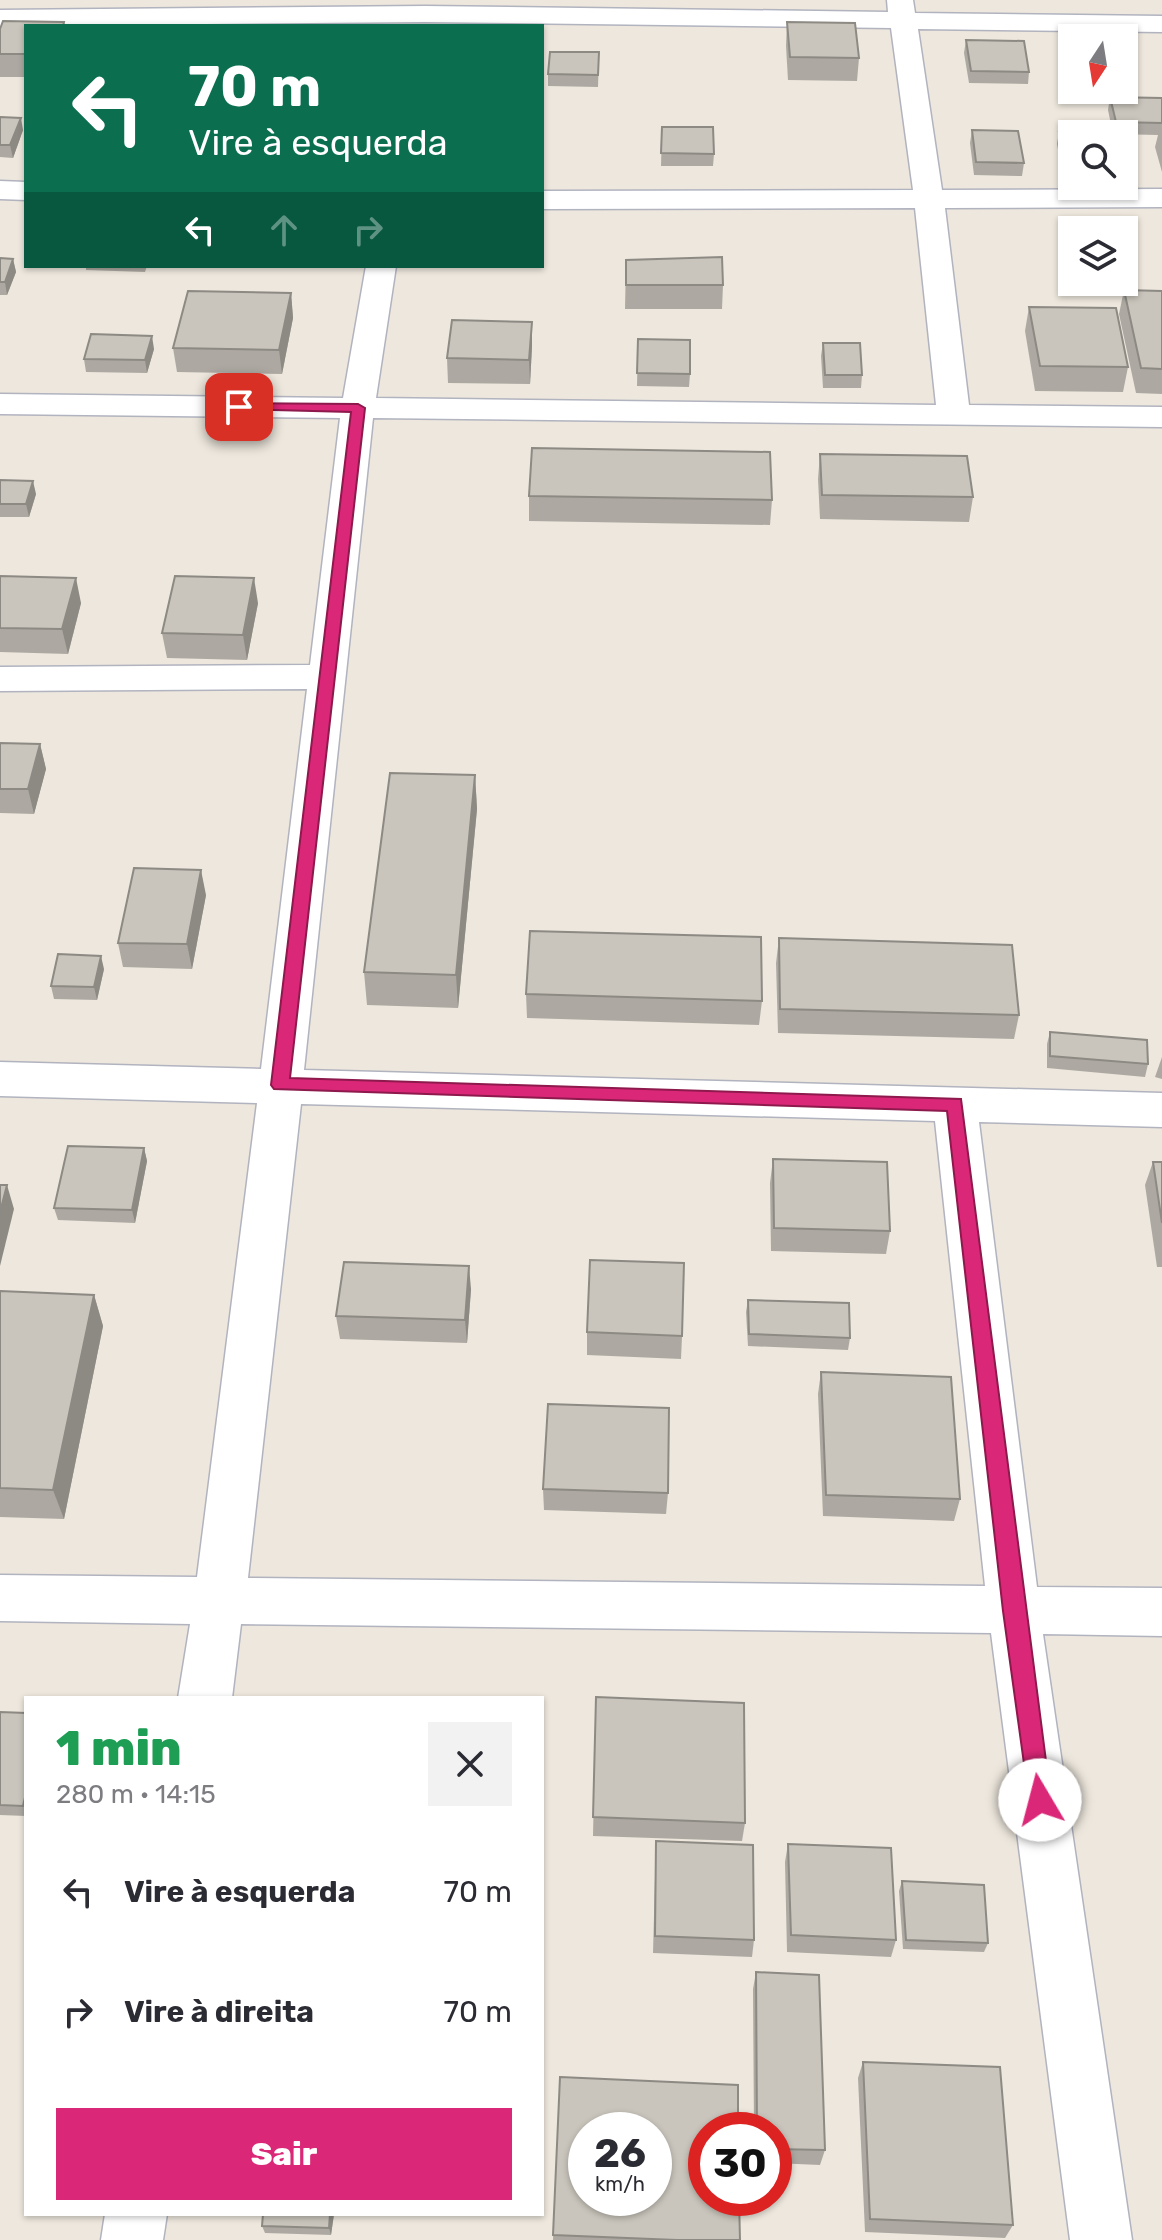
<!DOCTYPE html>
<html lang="pt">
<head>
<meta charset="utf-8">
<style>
	:root { --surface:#fff; --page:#f2f2f3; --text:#2b2b33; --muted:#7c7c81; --accent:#db2777 }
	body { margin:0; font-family:Rubik,sans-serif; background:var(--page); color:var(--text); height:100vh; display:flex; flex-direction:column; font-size:30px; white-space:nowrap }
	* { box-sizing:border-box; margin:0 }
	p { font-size:26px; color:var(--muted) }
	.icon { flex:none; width:44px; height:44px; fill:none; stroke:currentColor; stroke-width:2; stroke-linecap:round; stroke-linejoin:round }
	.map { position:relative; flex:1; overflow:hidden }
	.side { position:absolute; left:24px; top:1696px; width:520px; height:520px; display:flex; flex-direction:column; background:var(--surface); border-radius:0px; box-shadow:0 2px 6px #0004 }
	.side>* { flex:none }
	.top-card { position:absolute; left:24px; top:24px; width:520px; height:244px; border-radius:0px; box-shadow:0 2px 6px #0004; background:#0b6e4f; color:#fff; overflow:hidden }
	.needle { width:52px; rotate:192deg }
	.fabs { position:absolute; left:1058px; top:24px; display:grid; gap:16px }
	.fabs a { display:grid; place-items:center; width:80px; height:80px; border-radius:0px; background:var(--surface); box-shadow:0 2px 6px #0004; font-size:40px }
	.speed { position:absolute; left:568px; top:2112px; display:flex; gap:16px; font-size:40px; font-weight:700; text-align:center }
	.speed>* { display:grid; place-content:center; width:104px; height:104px; border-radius:50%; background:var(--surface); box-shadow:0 2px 6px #0004; line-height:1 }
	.speed small { font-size:20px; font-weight:400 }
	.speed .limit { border:12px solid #d22; background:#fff; color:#111 }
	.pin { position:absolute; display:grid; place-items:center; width:68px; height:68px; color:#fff; margin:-34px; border-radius:16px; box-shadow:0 4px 12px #0006 }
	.me { position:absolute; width:88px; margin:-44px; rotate:352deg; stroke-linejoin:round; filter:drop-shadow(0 0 6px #0008) }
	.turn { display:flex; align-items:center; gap:28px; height:168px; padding:0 32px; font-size:36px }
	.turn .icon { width:104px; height:104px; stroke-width:2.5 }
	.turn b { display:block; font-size:56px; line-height:68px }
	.lanes { display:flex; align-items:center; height:76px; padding:0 32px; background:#0003; justify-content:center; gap:40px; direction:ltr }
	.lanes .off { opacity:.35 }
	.round { display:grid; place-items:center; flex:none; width:84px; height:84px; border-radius:0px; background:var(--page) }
	.head { display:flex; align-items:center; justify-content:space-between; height:136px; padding:0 32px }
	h1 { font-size:48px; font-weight:800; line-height:60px; color:#1e9e55 }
	.cta { display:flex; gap:16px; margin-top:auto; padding:16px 32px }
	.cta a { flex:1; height:92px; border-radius:0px; background:var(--accent); color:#fff; font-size:32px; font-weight:800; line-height:92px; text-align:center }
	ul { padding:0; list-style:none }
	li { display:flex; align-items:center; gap:24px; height:120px; padding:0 32px }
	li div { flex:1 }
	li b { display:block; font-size:30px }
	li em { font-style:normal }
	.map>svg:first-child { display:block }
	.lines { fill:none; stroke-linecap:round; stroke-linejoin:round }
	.minor-casing { stroke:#b1b3bf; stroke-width:3 }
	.minor { fill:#fff; fill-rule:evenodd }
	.wall { fill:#ada9a2 }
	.shaded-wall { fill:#8d8a84 }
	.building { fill:#c9c5bc; stroke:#8d8a84; stroke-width:2; fill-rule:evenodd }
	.route { fill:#db2777; stroke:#8e194d; stroke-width:2 }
</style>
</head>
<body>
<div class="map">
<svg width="1162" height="2240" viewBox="0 0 1162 2240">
	<rect width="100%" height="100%" fill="#ede7dd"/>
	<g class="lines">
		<defs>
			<g id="minor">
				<path d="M 887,0 L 913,0 L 915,13 L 1162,16 L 1162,32 L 918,29 L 942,190 L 1162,189 L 1162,207 L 945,208 L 969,405 L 1162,407 L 1162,427 L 373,418 L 304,1070 L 1162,1093 L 1162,1127 L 979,1122 L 1037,1587 L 1162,1588 L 1162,1636 L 1043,1634 L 1132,2240 L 1070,2240 L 991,1633 L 241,1624 L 232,1698 L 178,1698 L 190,1624 L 0,1621 L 0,1575 L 197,1577 L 257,1103 L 0,1096 L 0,1062 L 261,1069 L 307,689 L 0,691 L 0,667 L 310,665 L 340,418 L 0,414 L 0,394 L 343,398 L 366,266 L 396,266 L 376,398 L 936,405 L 915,208 L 542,209 L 542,191 L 913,190 L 891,28 L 425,22 L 0,26 L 0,10 L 425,6 L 888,12 ZM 301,1104 L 935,1121 L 985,1586 L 248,1578 Z"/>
				<polygon points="0,181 26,182 26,200 0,199"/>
				<polygon points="105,2214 167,2214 163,2240 101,2240"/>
			</g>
		</defs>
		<use href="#minor" class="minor-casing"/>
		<use href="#minor" class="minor"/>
	</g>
	<g class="wall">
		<polygon points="3,21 64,22 65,26 26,26 26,77 0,77 0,29"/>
		<polygon points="787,22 859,58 857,81 788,80 786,46"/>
		<polygon points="966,40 1029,72 1028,84 969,83 964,53"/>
		<polygon points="599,52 598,87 548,86 548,74"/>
		<polygon points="1110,97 1162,98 1162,172 1155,147 1158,135 1113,134 1108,110"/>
		<polygon points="0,117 23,130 13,158 0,157"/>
		<polygon points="662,127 714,154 713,166 661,166"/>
		<polygon points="972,130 1024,163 1022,176 974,175 970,143"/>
		<polygon points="1059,132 1072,134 1072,171 1062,171 1057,144"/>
		<polygon points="0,258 13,259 16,272 7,295 0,295"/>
		<polygon points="626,260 723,285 722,309 625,309"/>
		<polygon points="86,266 147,266 145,272 86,270"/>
		<polygon points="461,266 516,266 516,268 461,267"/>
		<polygon points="1124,290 1162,291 1162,394 1136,393 1119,314"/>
		<polygon points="291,293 293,318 282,374 177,372 173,348"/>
		<polygon points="1029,307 1128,367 1123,392 1035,391 1025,331"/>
		<polygon points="638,339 690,374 689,387 637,386"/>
		<polygon points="823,343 862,375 861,388 823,388 821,356"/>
		<polygon points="532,346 530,384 448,383 447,358"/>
		<polygon points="154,349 147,373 86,372 84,359"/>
		<polygon points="820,454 973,497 969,522 820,519 818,479"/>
		<polygon points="0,480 36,494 29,517 0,517"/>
		<polygon points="529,496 772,500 770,525 529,521"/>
		<polygon points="0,576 81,603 68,654 0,652"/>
		<polygon points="258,603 247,660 167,658 162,633"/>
		<polygon points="0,743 40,744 46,769 34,814 0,813"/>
		<polygon points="475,775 477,809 458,1008 367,1005 364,972"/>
		<polygon points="206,895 192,969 123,967 118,943"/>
		<polygon points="779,938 1019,1015 1014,1039 778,1033 776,963"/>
		<polygon points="104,969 97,1000 54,999 51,986"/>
		<polygon points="526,994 762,1001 759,1025 527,1018"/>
		<polygon points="1050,1032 1148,1064 1145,1077 1047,1068 1047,1044"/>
		<polygon points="1162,1057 1162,1079 1155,1077"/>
		<polygon points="144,1148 147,1161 135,1223 58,1220 54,1208"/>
		<polygon points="773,1159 890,1231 886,1254 771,1251 770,1183"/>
		<polygon points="1153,1162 1162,1162 1162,1267 1157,1267 1145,1185"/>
		<polygon points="471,1289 467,1343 340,1339 336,1316"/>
		<polygon points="0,1291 94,1295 103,1326 64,1519 0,1517"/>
		<polygon points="748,1300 850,1338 848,1350 748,1346 746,1312"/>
		<polygon points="587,1332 682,1336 681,1359 587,1355"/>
		<polygon points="821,1372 960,1499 954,1521 823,1516 818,1394"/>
		<polygon points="543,1489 668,1493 666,1514 544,1510"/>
		<polygon points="596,1697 745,1823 742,1841 593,1836"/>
		<polygon points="0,1712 26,1713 26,1816 0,1815"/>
		<polygon points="656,1841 754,1940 752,1957 653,1953"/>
		<polygon points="788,1844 896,1940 891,1957 787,1952 785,1862"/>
		<polygon points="902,1881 988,1943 984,1952 903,1949 899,1891"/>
		<polygon points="756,1972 825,2150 820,2165 774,2163 774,2130 754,2130 753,1989"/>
		<polygon points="863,2062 1013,2225 1005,2238 865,2232 858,2078"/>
		<polygon points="560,2077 740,2240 553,2240"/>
		<polygon points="334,2214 331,2235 265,2233 262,2226"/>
	</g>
	<g class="shaded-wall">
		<polygon points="21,118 23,130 13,158 10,145"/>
		<polygon points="13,259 16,272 7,295 5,282"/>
		<polygon points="291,293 293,318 282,374 279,350"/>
		<polygon points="532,322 532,346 530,384 529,360"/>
		<polygon points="152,336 154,349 147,373 145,360"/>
		<polygon points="33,481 36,494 29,517 26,504"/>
		<polygon points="76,578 81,603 68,654 62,629"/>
		<polygon points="254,578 258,603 247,660 243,635"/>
		<polygon points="40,744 46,769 34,814 28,789"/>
		<polygon points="475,775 477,809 458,1008 456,975"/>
		<polygon points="201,870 206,895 192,969 187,944"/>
		<polygon points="101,956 104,969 97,1000 94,987"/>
		<polygon points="144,1148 147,1161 135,1223 132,1210"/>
		<polygon points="7,1185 14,1209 0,1266 0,1212"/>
		<polygon points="469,1266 471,1289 467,1343 465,1320"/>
		<polygon points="94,1295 103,1326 64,1519 53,1490"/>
		<polygon points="330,2214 334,2214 331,2235 329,2228"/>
	</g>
	<g class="building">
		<polygon points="3,21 64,22 63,26 26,26 26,54 0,54 0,29"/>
		<polygon points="787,22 855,23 859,58 790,57"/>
		<polygon points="966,40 1024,41 1029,72 971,71"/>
		<polygon points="550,52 599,52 598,75 548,74"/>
		<polygon points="1110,97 1162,98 1162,123 1116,122"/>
		<polygon points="0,117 21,118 10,145 0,145"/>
		<polygon points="662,127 713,127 714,154 661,153"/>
		<polygon points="972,130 1018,131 1024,163 976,162"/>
		<polygon points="1059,132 1105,132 1106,134 1072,134 1072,158 1065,158"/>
		<polygon points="722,257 723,285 626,285 626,260"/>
		<polygon points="0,258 13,259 5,282 0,282"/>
		<polygon points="1124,290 1162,291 1162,369 1141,368"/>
		<polygon points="188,291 291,293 279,350 173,348"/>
		<polygon points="1029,307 1116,308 1128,367 1040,366"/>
		<polygon points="452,320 532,322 529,360 447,358"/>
		<polygon points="91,334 152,336 145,360 84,359"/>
		<polygon points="638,339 690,340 690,374 637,373"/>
		<polygon points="823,343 860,343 862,375 825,375"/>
		<polygon points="532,448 770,452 772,500 529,496"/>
		<polygon points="820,454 967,456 973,497 822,495"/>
		<polygon points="0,480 33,481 26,504 0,504"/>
		<polygon points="0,576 76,578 62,629 0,628"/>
		<polygon points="175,576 254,578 243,635 162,633"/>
		<polygon points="0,743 40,744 28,789 0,789"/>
		<polygon points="390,773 475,775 456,975 364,972"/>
		<polygon points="134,868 201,870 187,944 118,943"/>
		<polygon points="530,931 761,937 762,1001 526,994"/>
		<polygon points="779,938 1012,945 1019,1015 780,1009"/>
		<polygon points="58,954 101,956 94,987 51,986"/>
		<polygon points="1050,1032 1147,1040 1148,1064 1050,1056"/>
		<polygon points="68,1146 144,1148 132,1210 54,1208"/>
		<polygon points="773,1159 887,1162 890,1231 774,1228"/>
		<polygon points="1153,1162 1162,1162 1162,1223"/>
		<polygon points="0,1185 7,1185 0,1212"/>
		<polygon points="590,1260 684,1263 682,1336 587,1332"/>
		<polygon points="344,1262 469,1266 465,1320 336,1316"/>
		<polygon points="0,1291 94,1295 53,1490 0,1488"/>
		<polygon points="748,1300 849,1303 850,1338 749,1334"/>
		<polygon points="821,1372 951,1377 960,1499 826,1495"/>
		<polygon points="548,1404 669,1408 668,1493 543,1489"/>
		<polygon points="596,1697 744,1703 745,1823 593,1817"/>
		<polygon points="0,1712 26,1713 26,1793 23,1806 0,1805"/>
		<polygon points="656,1841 753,1845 754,1940 655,1936"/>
		<polygon points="788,1844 891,1848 896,1940 791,1935"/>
		<polygon points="902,1881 984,1885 988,1943 906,1940"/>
		<polygon points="756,1972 819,1975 825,2150 774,2149 774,2130 757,2130"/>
		<polygon points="863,2062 1000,2067 1013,2225 870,2219"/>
		<path d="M 560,2077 L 738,2085 L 738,2130 L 706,2130 L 706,2198 L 739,2198 L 740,2240 L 677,2240 L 553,2235 ZM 586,2130 L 654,2130 L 654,2198 L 586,2198 Z"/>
		<polygon points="263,2214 330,2214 329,2228 262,2226"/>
	</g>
	<polygon class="route" points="239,403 358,404 365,408 290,1078 961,1099 1051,1800 1048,1807 1040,1811 1032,1807 1029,1800 1003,1611 947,1111 274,1089 271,1085 351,412 234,409 232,407"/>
</svg>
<div class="fabs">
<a><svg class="needle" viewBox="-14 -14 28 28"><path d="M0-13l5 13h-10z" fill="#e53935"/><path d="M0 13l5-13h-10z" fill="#7c7c81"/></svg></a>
<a><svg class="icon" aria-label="search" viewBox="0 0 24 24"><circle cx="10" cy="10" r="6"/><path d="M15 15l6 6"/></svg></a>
<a><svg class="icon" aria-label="layers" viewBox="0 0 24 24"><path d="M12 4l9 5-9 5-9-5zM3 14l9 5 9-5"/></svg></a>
</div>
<div class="speed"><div>26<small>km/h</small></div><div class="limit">30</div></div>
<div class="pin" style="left:239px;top:407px;background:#d93025"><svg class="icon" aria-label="arrive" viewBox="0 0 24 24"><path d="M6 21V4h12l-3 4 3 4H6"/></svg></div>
<svg class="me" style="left:1040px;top:1800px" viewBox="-20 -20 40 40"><circle r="19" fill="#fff"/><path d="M0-13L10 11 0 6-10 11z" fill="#db2777"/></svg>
<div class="top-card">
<div class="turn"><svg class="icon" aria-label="left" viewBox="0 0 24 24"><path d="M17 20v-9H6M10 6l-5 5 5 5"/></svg><div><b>70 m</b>Vire à esquerda</div></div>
<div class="lanes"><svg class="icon" aria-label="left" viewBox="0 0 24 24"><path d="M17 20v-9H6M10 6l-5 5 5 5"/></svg><svg class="icon off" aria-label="ahead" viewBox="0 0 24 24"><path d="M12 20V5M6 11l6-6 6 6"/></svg><svg class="icon off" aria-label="right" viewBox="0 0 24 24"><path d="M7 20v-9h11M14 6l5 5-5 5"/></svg></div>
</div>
<section class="side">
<div class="head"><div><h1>1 min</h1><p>280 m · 14:15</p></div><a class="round"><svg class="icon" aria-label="close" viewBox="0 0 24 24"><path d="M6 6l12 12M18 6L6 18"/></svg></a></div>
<ul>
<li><svg class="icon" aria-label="left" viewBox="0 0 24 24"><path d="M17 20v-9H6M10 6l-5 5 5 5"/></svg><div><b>Vire à esquerda</b></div><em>70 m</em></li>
<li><svg class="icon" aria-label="right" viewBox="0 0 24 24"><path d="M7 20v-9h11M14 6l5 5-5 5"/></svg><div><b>Vire à direita</b></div><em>70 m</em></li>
</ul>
<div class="cta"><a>Sair</a></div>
</section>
</div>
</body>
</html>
